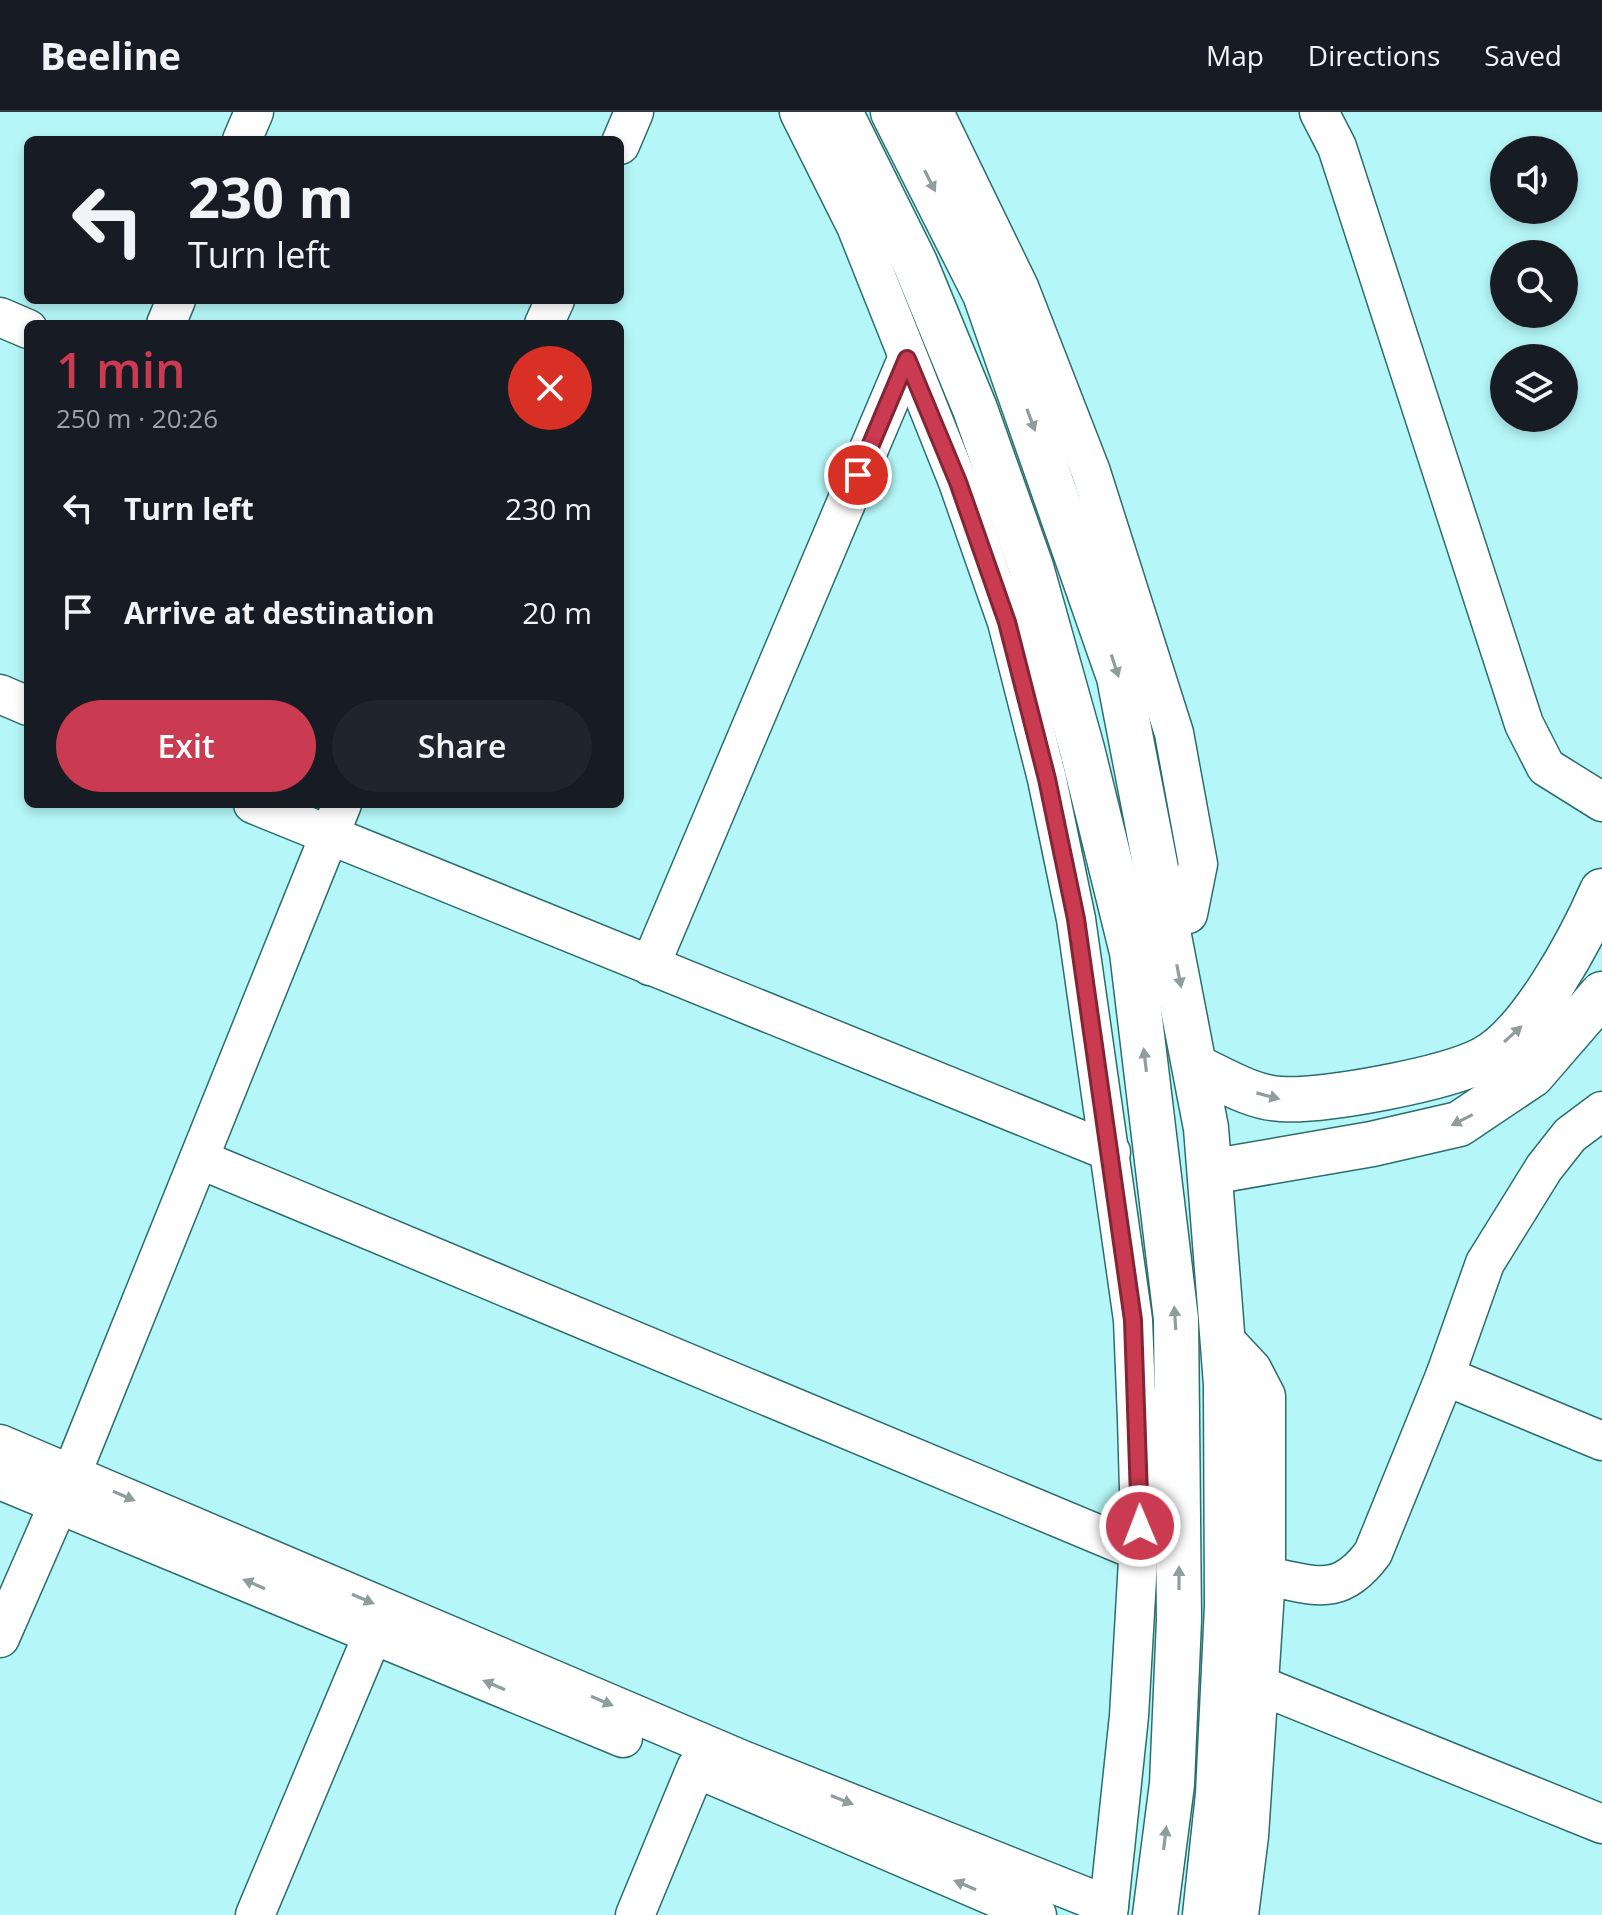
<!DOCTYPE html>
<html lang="en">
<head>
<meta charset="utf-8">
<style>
	:root { --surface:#171b24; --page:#20242c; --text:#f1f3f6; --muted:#9ea1a6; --line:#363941; --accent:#ca3a50 }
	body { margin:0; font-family:"Open Sans",sans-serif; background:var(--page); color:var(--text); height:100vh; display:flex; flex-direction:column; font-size:30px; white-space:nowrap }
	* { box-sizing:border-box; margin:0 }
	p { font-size:26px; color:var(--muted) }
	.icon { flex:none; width:44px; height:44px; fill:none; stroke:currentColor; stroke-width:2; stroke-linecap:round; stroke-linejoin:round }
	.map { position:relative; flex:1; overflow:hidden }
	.side { position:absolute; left:24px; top:208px; width:600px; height:488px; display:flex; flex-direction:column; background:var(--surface); border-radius:12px; box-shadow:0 4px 12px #0003 }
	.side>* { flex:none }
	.top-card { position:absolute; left:24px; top:24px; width:600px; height:168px; border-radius:12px; box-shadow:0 4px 12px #0003; background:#171b24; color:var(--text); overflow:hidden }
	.fabs { position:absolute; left:1490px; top:24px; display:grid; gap:16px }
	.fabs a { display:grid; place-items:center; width:88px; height:88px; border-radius:50%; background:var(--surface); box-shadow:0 4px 12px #0003; font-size:40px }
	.pin { position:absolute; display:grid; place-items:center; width:68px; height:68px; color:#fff; margin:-34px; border:4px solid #fff; border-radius:50%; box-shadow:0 2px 8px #0007 }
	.me { position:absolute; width:88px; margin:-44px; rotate:359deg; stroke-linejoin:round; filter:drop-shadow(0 0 6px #0008) }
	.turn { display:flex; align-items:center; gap:28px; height:168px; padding:0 32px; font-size:36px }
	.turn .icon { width:104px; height:104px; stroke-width:2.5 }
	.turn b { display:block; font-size:56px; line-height:68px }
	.round { display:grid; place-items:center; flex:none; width:84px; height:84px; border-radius:42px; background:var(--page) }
	.head { display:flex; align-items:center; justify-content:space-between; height:136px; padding:0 32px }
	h1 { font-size:48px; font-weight:600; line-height:60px; color:var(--accent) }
	.primary-button { display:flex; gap:16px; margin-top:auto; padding:16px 32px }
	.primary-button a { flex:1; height:92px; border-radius:48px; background:var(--accent); color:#fff; font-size:32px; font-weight:600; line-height:92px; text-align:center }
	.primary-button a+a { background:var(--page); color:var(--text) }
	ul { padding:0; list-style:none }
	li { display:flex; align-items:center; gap:24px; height:104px; padding:0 32px }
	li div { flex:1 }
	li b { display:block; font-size:30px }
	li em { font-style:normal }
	header { display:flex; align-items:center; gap:48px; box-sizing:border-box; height:112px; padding:0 40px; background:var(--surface); border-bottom:2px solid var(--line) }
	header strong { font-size:38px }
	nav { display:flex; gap:44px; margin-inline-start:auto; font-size:28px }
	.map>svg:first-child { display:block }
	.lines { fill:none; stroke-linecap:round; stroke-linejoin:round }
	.street-casing { stroke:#2c6d6e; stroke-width:41 }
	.secondary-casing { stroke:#2c6d6e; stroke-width:47 }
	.street { stroke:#fff; stroke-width:38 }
	.secondary { stroke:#fff; stroke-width:44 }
	.oneway { fill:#909d9d }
	.route-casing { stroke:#832634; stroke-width:20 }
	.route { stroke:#ca3a50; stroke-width:14 }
</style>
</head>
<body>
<header>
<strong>Beeline</strong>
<nav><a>Map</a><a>Directions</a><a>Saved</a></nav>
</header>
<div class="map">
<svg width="1602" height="1803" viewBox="0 0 1602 1803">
	<rect width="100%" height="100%" fill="#b5f7f8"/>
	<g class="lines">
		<defs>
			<g id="street">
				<polyline points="799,0 856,114 958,370 1007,510 1047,667 1076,807 1133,1208 1137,1307 1140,1414 1129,1604 1108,1803"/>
				<polyline points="934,0 1019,175 1091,360 1174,621 1198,752 1188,802"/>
				<polyline points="1319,0 1337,35 1524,612 1546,655 1602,690"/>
				<polyline points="242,28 254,0"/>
				<polyline points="620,33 634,0"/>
				<polyline points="0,205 28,217"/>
				<polyline points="166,212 176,188"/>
				<polyline points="544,212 555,188"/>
				<polyline points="0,582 28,594"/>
				<polyline points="253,692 1111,1040"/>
				<polyline points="650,854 907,247"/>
				<polyline points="199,1047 1138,1439"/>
				<polyline points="1223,1226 1252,1257 1266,1284 1266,1464 1249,1724 1239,1803"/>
				<polyline points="1445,1264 1602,1329"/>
				<polyline points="0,1332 745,1649 1109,1794"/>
				<polyline points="0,1368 623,1626"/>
				<path d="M 1266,1464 C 1315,1473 1339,1487 1373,1441 L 1445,1264 L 1485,1151 L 1544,1056 L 1570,1023 L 1602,999"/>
				<polyline points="0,1526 72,1361 342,692"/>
				<polyline points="1259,1573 1602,1712"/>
				<polyline points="709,1662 1037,1803"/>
				<polyline points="255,1803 373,1522"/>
				<polyline points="635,1803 696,1656"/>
			</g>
			<g id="secondary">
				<polyline points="840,0 915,151 975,297 1031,455 1082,637 1132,840 1176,1207 1179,1508 1172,1672 1155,1803"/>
				<polyline points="893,0 985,182 1119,565 1206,1016 1226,1272 1227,1494 1218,1682 1205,1803"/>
				<path d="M 1196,955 C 1222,967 1252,986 1281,987 C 1324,990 1446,967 1484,947 C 1531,922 1581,827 1602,779"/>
				<polyline points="1210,1060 1372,1032 1459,1012 1532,963 1602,882"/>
			</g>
		</defs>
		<use href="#street" class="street-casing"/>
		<use href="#secondary" class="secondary-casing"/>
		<use href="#street" class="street"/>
		<use href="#secondary" class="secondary"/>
	</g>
	<defs><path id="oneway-solid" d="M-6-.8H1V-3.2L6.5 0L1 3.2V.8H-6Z" transform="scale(2)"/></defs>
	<g class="oneway">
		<use href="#oneway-solid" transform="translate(930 69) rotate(63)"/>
		<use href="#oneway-solid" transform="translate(1031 308) rotate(70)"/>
		<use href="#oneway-solid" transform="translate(1115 554) rotate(72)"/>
		<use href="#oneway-solid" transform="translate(1179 864) rotate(79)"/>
		<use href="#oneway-solid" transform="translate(1513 922) rotate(-42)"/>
		<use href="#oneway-solid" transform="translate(1145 948) rotate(-97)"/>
		<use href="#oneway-solid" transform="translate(1268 984) rotate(15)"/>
		<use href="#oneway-solid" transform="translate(1462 1008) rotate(153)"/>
		<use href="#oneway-solid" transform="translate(1175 1206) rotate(-94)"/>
		<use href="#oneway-solid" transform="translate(124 1384) rotate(23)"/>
		<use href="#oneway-solid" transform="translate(1179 1466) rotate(-90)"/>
		<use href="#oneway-solid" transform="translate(254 1472) rotate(-157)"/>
		<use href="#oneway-solid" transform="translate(363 1487) rotate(23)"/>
		<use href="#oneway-solid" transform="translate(494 1573) rotate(-157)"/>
		<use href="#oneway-solid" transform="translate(602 1589) rotate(23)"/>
		<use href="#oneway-solid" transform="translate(842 1688) rotate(22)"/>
		<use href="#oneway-solid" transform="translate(1165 1726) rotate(-83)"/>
		<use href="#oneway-solid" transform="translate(965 1773) rotate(-157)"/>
	</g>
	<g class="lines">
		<defs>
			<polyline id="route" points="858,363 907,247 958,370 1007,510 1047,667 1076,807 1133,1208 1140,1414"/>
		</defs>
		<use href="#route" class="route-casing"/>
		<use href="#route" class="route"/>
	</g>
</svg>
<div class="fabs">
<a><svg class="icon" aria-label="sound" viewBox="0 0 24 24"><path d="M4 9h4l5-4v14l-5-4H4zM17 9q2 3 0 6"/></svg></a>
<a><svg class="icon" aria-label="search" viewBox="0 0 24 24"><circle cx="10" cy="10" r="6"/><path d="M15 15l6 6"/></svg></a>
<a><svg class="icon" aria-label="layers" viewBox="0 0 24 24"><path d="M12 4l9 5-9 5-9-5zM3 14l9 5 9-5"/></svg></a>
</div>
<div class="pin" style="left:858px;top:363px;background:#d93025"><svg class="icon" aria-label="arrive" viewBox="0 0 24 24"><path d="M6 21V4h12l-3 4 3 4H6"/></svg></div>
<svg class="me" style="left:1140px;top:1414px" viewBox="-20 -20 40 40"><circle r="17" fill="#ca3a50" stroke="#fff" stroke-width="3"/><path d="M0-11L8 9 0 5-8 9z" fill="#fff"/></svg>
<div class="top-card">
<div class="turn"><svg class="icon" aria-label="left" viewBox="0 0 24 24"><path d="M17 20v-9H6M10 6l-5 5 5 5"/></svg><div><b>230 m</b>Turn left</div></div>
</div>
<section class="side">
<div class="head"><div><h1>1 min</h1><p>250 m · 20:26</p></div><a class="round" style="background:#d93025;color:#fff"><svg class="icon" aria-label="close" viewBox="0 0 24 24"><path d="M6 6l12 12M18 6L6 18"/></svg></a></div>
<ul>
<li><svg class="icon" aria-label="left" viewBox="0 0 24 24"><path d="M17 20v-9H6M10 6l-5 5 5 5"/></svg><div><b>Turn left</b></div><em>230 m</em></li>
<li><svg class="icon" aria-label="arrive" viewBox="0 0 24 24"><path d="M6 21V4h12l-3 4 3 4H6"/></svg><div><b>Arrive at destination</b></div><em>20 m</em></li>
</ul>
<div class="primary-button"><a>Exit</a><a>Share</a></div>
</section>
</div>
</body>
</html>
